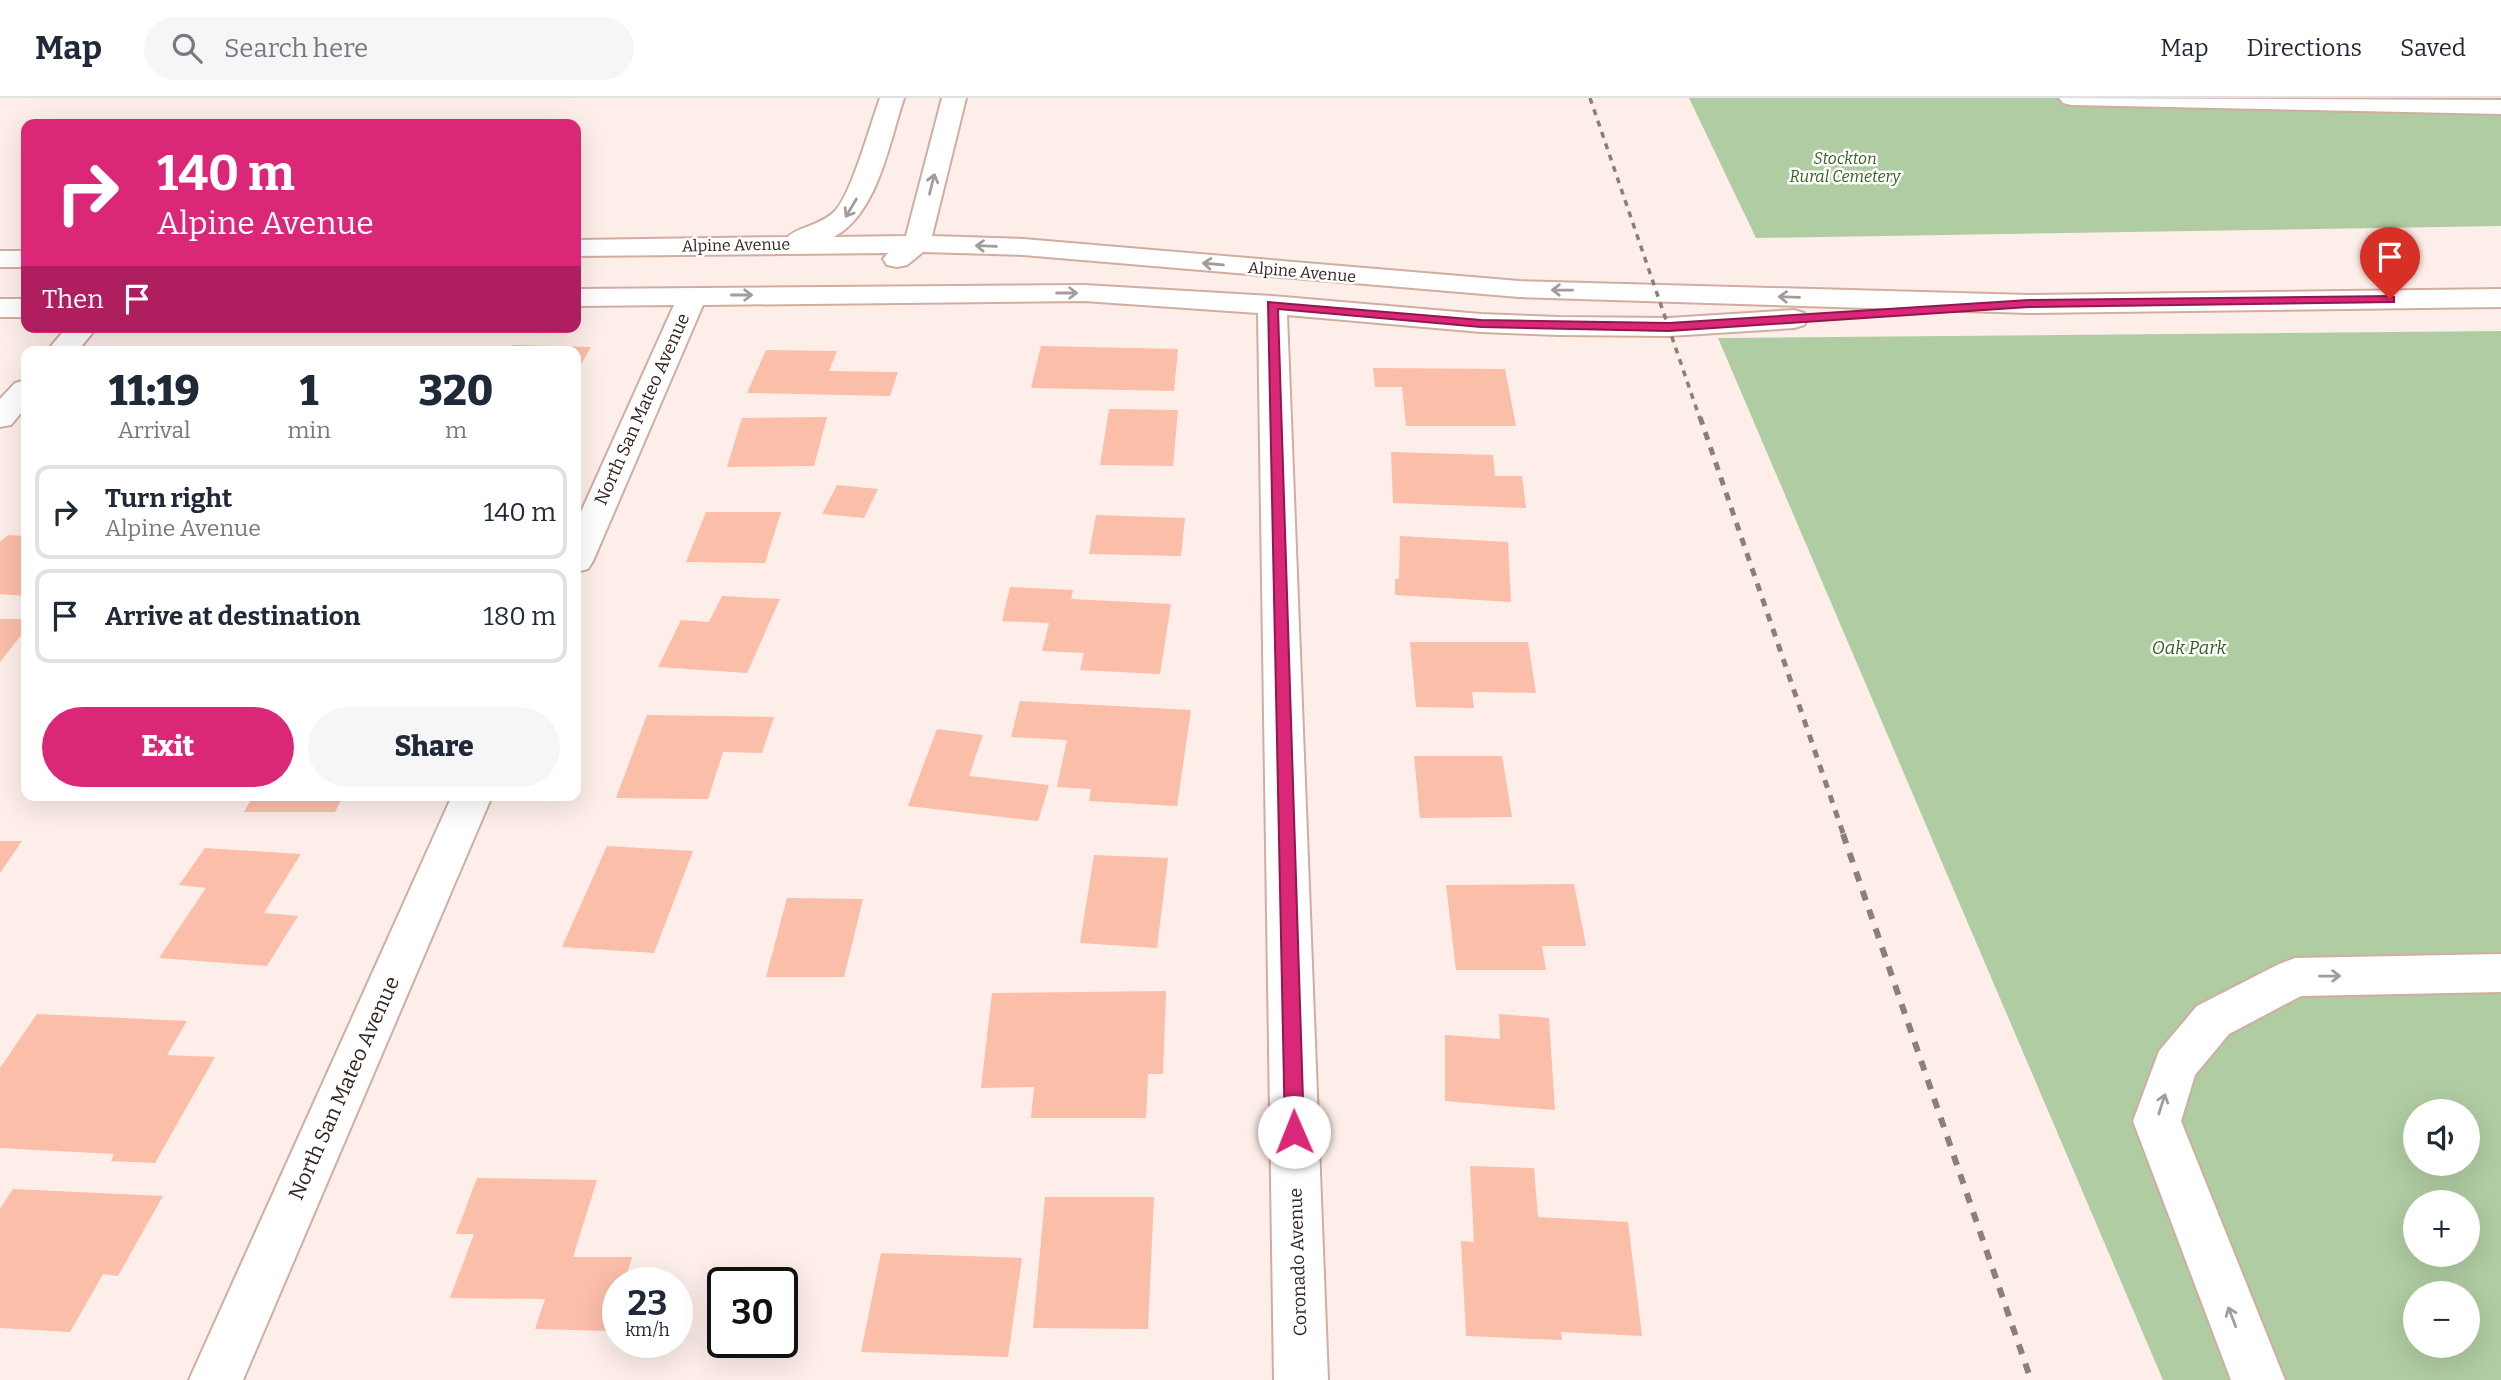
<!DOCTYPE html>
<html lang="en">
<head>
<meta charset="utf-8">
<style>
	:root { --surface:#fff; --page:#f6f6f7; --text:#1f2937; --muted:#747a83; --line:#e0e1e3; --accent:#db2777 }
	body { margin:0; font-family:Bitter,serif; background:var(--page); color:var(--text); height:100vh; display:flex; flex-direction:column; font-size:26px; white-space:nowrap }
	* { box-sizing:border-box; margin:0 }
	p { font-size:23px; color:var(--muted) }
	.icon { flex:none; width:38px; height:38px; fill:none; stroke:currentColor; stroke-width:2; stroke-linecap:round; stroke-linejoin:round }
	.map { position:relative; flex:1; overflow:hidden }
	.sheet { position:absolute; left:21px; top:248px; width:560px; height:455px; display:flex; flex-direction:column; background:var(--surface); border-radius:14px; box-shadow:0 7px 28px #0002 }
	.sheet>* { flex:none }
	.top-card { position:absolute; left:21px; top:21px; width:560px; height:214px; border-radius:14px; box-shadow:0 7px 28px #0002; background:#db2777; color:#fff; overflow:hidden }
	.buttons { position:absolute; left:2403px; top:1001px; display:grid; gap:14px }
	.buttons a { display:grid; place-items:center; width:77px; height:77px; border-radius:50%; background:var(--surface); box-shadow:0 7px 28px #0002; font-size:35px }
	.speed { position:absolute; left:602px; top:1169px; display:flex; gap:14px; font-size:35px; font-weight:700; text-align:center }
	.speed>* { display:grid; place-content:center; width:91px; height:91px; border-radius:50%; background:var(--surface); box-shadow:0 7px 28px #0002; line-height:1 }
	.speed small { font-size:18px; font-weight:400 }
	.speed .limit { border:4px solid #111; border-radius:10px; background:#fff; color:#111 }
	.pin { position:absolute; display:grid; place-items:center; width:60px; height:60px; color:#fff; margin:-72px -30px; border-radius:50% 50% 50% 0; rotate:-45deg; box-shadow:0 0 7px #0007 }
	.pin .icon { rotate:45deg }
	.me { position:absolute; width:77px; margin:-38px; rotate:359deg; stroke-linejoin:round; filter:drop-shadow(0 0 5px #0008) }
	.turn { display:flex; align-items:center; gap:24px; height:147px; padding:0 21px; font-size:32px }
	.turn .icon { width:91px; height:91px; stroke-width:2.5 }
	.turn b { display:block; font-size:49px; line-height:60px }
	.then { display:flex; align-items:center; height:66px; padding:0 21px; background:#0003; gap:14px; font-size:26px }
	.eta { display:flex; justify-content:space-evenly; align-items:center; height:119px; text-align:center }
	.eta b { font-size:42px; font-weight:800; line-height:49px }
	.button { display:flex; gap:14px; margin-top:auto; padding:14px 21px }
	.button a { flex:1; height:80px; border-radius:42px; background:var(--accent); color:#fff; font-size:28px; font-weight:800; line-height:80px; text-align:center }
	.button a+a { background:var(--page); color:var(--text) }
	ul { padding:0; list-style:none }
	li { display:flex; align-items:center; gap:21px; height:94px; margin:0 14px 10px; padding:0 7px; border:4px solid var(--line); border-radius:14px }
	li div { flex:1 }
	li b { display:block; font-size:26px }
	li em { font-style:normal }
	header { display:flex; align-items:center; gap:42px; box-sizing:border-box; height:98px; padding:0 35px; background:var(--surface); border-bottom:2px solid var(--line) }
	header strong { font-size:33px }
	nav { display:flex; gap:38px; margin-inline-start:auto; font-size:24px }
	.search { width:490px; height:63px; background:var(--page); display:flex; align-items:center; gap:18px; box-sizing:border-box; padding:0 24px; border-radius:38px; color:var(--muted); font-size:26px }
	.map>svg:first-child { display:block }
	.green { fill:#b0cca2; fill-rule:evenodd }
	.building { fill:#fbbea8 }
	.lines { fill:none; stroke-linecap:round; stroke-linejoin:round }
	.minor-casing { stroke:#d1ada0; stroke-width:4 }
	.minor { fill:#fff; fill-rule:evenodd }
	.rail-far2 { stroke:#8d7e79; stroke-width:3.5; stroke-dasharray:6 6; stroke-linecap:butt }
	.rail-far1 { stroke:#8d7e79; stroke-width:5; stroke-dasharray:8 8; stroke-linecap:butt }
	.rail { stroke:#8d7e79; stroke-width:6; stroke-dasharray:10 10; stroke-linecap:butt }
	.oneway { stroke:#a39c9a }
	.route { fill:#db2777; stroke:#8e194d; stroke-width:2 }
	.labels { text-anchor:middle; dominant-baseline:central; stroke-width:5; stroke-linejoin:round; paint-order:stroke }
	.far-park-label { font-size:16px; font-style:italic; fill:#355e1c; stroke:#fff }
	.far-street-label { font-size:16px; fill:#32241f; stroke:#fff }
	.street-label { font-size:18px; fill:#32241f; stroke:#fff }
	.park-label { font-size:18px; font-style:italic; fill:#355e1c; stroke:#fff }
	.near-street-label { font-size:21px; fill:#32241f; stroke:#fff }
</style>
</head>
<body>
<header>
<strong>Map</strong>
<div class="search"><svg class="icon" aria-label="search" viewBox="0 0 24 24"><circle cx="10" cy="10" r="6"/><path d="M15 15l6 6"/></svg>Search here</div>
<nav><a>Map</a><a>Directions</a><a>Saved</a></nav>
</header>
<div class="map">
<svg width="2501" height="1282" viewBox="0 0 2501 1282">
	<rect width="100%" height="100%" fill="#feeee9"/>
	<g class="green">
		<polygon points="1689,0 2501,0 2501,128 1756,140"/>
		<path d="M 2501,233 L 2501,1282 L 2163,1282 L 1718,240 ZM 2415,1013 L 2468,1013 L 2468,1066 L 2415,1066 ZM 2415,1104 L 2468,1104 L 2468,1157 L 2415,1157 ZM 2415,1195 L 2468,1195 L 2468,1248 L 2415,1248 Z"/>
	</g>
	<g class="building">
		<polygon points="513,247 591,249 576,275 576,254 508,254"/>
		<polygon points="1041,248 1178,251 1174,293 1031,290"/>
		<polygon points="766,252 837,253 829,273 898,274 890,298 747,295"/>
		<polygon points="1373,270 1505,271 1516,328 1406,328 1402,289 1375,289"/>
		<polygon points="1109,311 1178,312 1173,368 1100,367"/>
		<polygon points="827,319 814,368 727,369 742,320"/>
		<polygon points="1391,354 1493,357 1495,378 1522,378 1526,410 1393,405"/>
		<polygon points="837,387 878,391 864,420 822,416"/>
		<polygon points="706,414 781,414 765,465 686,464"/>
		<polygon points="1096,417 1185,420 1181,458 1089,456"/>
		<polygon points="8,437 26,438 26,498 0,496 0,444"/>
		<polygon points="1400,438 1508,444 1511,504 1395,497 1395,481 1399,481"/>
		<polygon points="1010,489 1073,492 1071,501 1171,506 1160,576 1080,572 1084,555 1042,553 1049,525 1002,523"/>
		<polygon points="722,498 780,501 747,575 658,569 681,522 709,524"/>
		<polygon points="0,521 26,521 26,531 0,564"/>
		<polygon points="1410,544 1528,544 1536,595 1472,594 1474,610 1416,609"/>
		<polygon points="1020,603 1191,612 1177,708 1089,703 1091,691 1057,689 1067,642 1011,639"/>
		<polygon points="647,617 774,619 762,655 723,654 708,701 616,700"/>
		<polygon points="937,631 983,637 969,678 1049,687 1038,723 908,708"/>
		<polygon points="1414,658 1502,658 1512,719 1420,720"/>
		<polygon points="253,698 343,698 335,714 244,714"/>
		<polygon points="0,743 22,743 0,775"/>
		<polygon points="607,748 693,753 654,855 562,849"/>
		<polygon points="205,750 301,756 264,815 298,818 267,868 159,860 206,790 179,787"/>
		<polygon points="1094,757 1168,760 1157,850 1080,845"/>
		<polygon points="1574,786 1586,848 1542,848 1546,872 1456,872 1446,787"/>
		<polygon points="787,800 863,801 844,879 766,879"/>
		<polygon points="1166,893 1163,976 1148,976 1146,1020 1031,1020 1034,989 981,990 992,895"/>
		<polygon points="37,916 187,923 167,957 215,959 155,1065 111,1063 114,1056 0,1050 0,970"/>
		<polygon points="1499,916 1549,920 1555,1012 1445,1003 1445,937 1500,941"/>
		<polygon points="1470,1068 1534,1070 1538,1119 1628,1124 1642,1238 1561,1234 1562,1242 1466,1238 1461,1143 1474,1144"/>
		<polygon points="477,1080 597,1082 573,1159 632,1159 624,1185 618,1185 618,1207 610,1233 535,1231 545,1201 450,1200 474,1136 456,1136"/>
		<polygon points="13,1091 163,1098 118,1178 103,1176 70,1234 0,1230 0,1111"/>
		<polygon points="1045,1099 1154,1099 1148,1231 1033,1230"/>
		<polygon points="881,1155 1022,1160 1008,1259 861,1254"/>
	</g>
	<g class="lines">
		<defs>
			<g id="minor">
				<path d="M 880,0 L 904,0 C 889,45 878,115 834,139 L 906,138 L 942,0 L 966,0 L 932,138 L 1023,141 L 1519,183 L 2029,197 L 2501,191 L 2501,209 L 2029,215 L 1519,199 L 1023,157 L 923,154 L 907,167 L 897,169 L 887,167 L 883,161 L 888,155 L 576,158 L 576,142 L 788,139 C 795,130 822,127 835,113 C 851,97 871,25 880,0 Z"/>
				<polygon points="2059,0 2501,2 2501,16 2071,7 2063,5"/>
				<rect x="0" y="153" width="26" height="16"/>
				<polygon points="1084,187 1272,198 1481,216 1560,219 1669,220 1794,212 1804,215 1808,221 1804,227 1794,230 1669,238 1560,237 1481,234 1287,217 1328,1282 1274,1282 1258,215 1084,203 703,207 593,463 588,471 576,474 576,425 674,207 576,208 576,191"/>
				<rect x="0" y="201" width="26" height="18"/>
				<polygon points="67,229 97,229 77,254 46,254"/>
				<polygon points="26,282 26,309 11,327 0,329 0,301 15,285"/>
				<polygon points="452,698 492,698 243,1282 189,1282"/>
				<polygon points="2501,856 2501,894 2301,898 2229,936 2195,977 2181,1023 2285,1282 2231,1282 2133,1023 2159,953 2197,908 2279,866 2295,860"/>
			</g>
		</defs>
		<use href="#minor" class="minor-casing"/>
		<use href="#minor" class="minor"/>
		<polyline class="rail-far2" points="1590,0 1700,321"/>
		<polyline class="rail-far1" points="1700,319 1844,738"/>
		<polyline class="rail" points="1843,736 2031,1282"/>
	</g>
	<defs><path id="oneway-shaft" d="M-6 0H5M1.5-3L5.5 0L1.5 3" fill="none" stroke-width="1.6" stroke-linecap="round" stroke-linejoin="round" transform="scale(1.75)"/></defs>
	<g class="oneway">
		<use href="#oneway-shaft" transform="translate(932 86) rotate(-76)"/>
		<use href="#oneway-shaft" transform="translate(851 110) rotate(121)"/>
		<use href="#oneway-shaft" transform="translate(986 148) rotate(-178)"/>
		<use href="#oneway-shaft" transform="translate(1213 166) rotate(-175)"/>
		<use href="#oneway-shaft" transform="translate(1562 192) rotate(-179)"/>
		<use href="#oneway-shaft" transform="translate(1067 195)"/>
		<use href="#oneway-shaft" transform="translate(742 197)"/>
		<use href="#oneway-shaft" transform="translate(1789 199) rotate(-178)"/>
		<use href="#oneway-shaft" transform="translate(2330 878) rotate(-1)"/>
		<use href="#oneway-shaft" transform="translate(2162 1006) rotate(-72)"/>
		<use href="#oneway-shaft" transform="translate(2232 1219) rotate(-111)"/>
	</g>
	<polygon class="route" points="2390,198 2394,199 2394,204 2029,209 1669,233 1481,229 1278,211 1304,1034 1301,1040 1294,1043 1288,1040 1285,1034 1268,204 1481,222 1669,225 2029,202"/>
	<g class="labels">
		<g class="far-park-label">
			<text x="1845" y="60">Stockton<tspan x="1845" dy="18">Rural Cemetery</tspan></text>
		</g>
		<g class="far-street-label">
			<text transform="translate(736 147) rotate(-1)">Alpine Avenue</text>
			<text transform="translate(1302 174) rotate(5)">Alpine Avenue</text>
		</g>
		<g class="street-label">
			<text transform="translate(642 311) rotate(-66)">North San Mateo Avenue</text>
			<text transform="translate(1298 1164) rotate(-92)">Coronado Avenue</text>
		</g>
		<g class="park-label">
			<text x="2189" y="550">Oak Park</text>
		</g>
		<g class="near-street-label">
			<text transform="translate(344 990) rotate(-66)">North San Mateo Avenue</text>
		</g>
	</g>
</svg>
<div class="buttons">
<a><svg class="icon" aria-label="sound" viewBox="0 0 24 24"><path d="M4 9h4l5-4v14l-5-4H4zM17 9q2 3 0 6"/></svg></a>
<a>+</a>
<a>−</a>
</div>
<div class="speed"><div>23<small>km/h</small></div><div class="limit">30</div></div>
<div class="pin" style="left:2390px;top:201px;background:#d93025"><svg class="icon" aria-label="arrive" viewBox="0 0 24 24"><path d="M6 21V4h12l-3 4 3 4H6"/></svg></div>
<svg class="me" style="left:1294px;top:1034px" viewBox="-20 -20 40 40"><circle r="19" fill="#fff"/><path d="M0-13L10 11 0 6-10 11z" fill="#db2777"/></svg>
<div class="top-card">
<div class="turn"><svg class="icon" aria-label="right" viewBox="0 0 24 24"><path d="M7 20v-9h11M14 6l5 5-5 5"/></svg><div><b>140 m</b>Alpine Avenue</div></div>
<div class="then">Then<svg class="icon" aria-label="arrive" viewBox="0 0 24 24"><path d="M6 21V4h12l-3 4 3 4H6"/></svg></div>
</div>
<section class="sheet">
<div class="eta">
<div><b>11:19</b><p>Arrival</p></div>
<div><b>1</b><p>min</p></div>
<div><b>320</b><p>m</p></div>
</div>
<ul>
<li><svg class="icon" aria-label="right" viewBox="0 0 24 24"><path d="M7 20v-9h11M14 6l5 5-5 5"/></svg><div><b>Turn right</b><p>Alpine Avenue</p></div><em>140 m</em></li>
<li><svg class="icon" aria-label="arrive" viewBox="0 0 24 24"><path d="M6 21V4h12l-3 4 3 4H6"/></svg><div><b>Arrive at destination</b></div><em>180 m</em></li>
</ul>
<div class="button"><a>Exit</a><a>Share</a></div>
</section>
</div>
</body>
</html>
